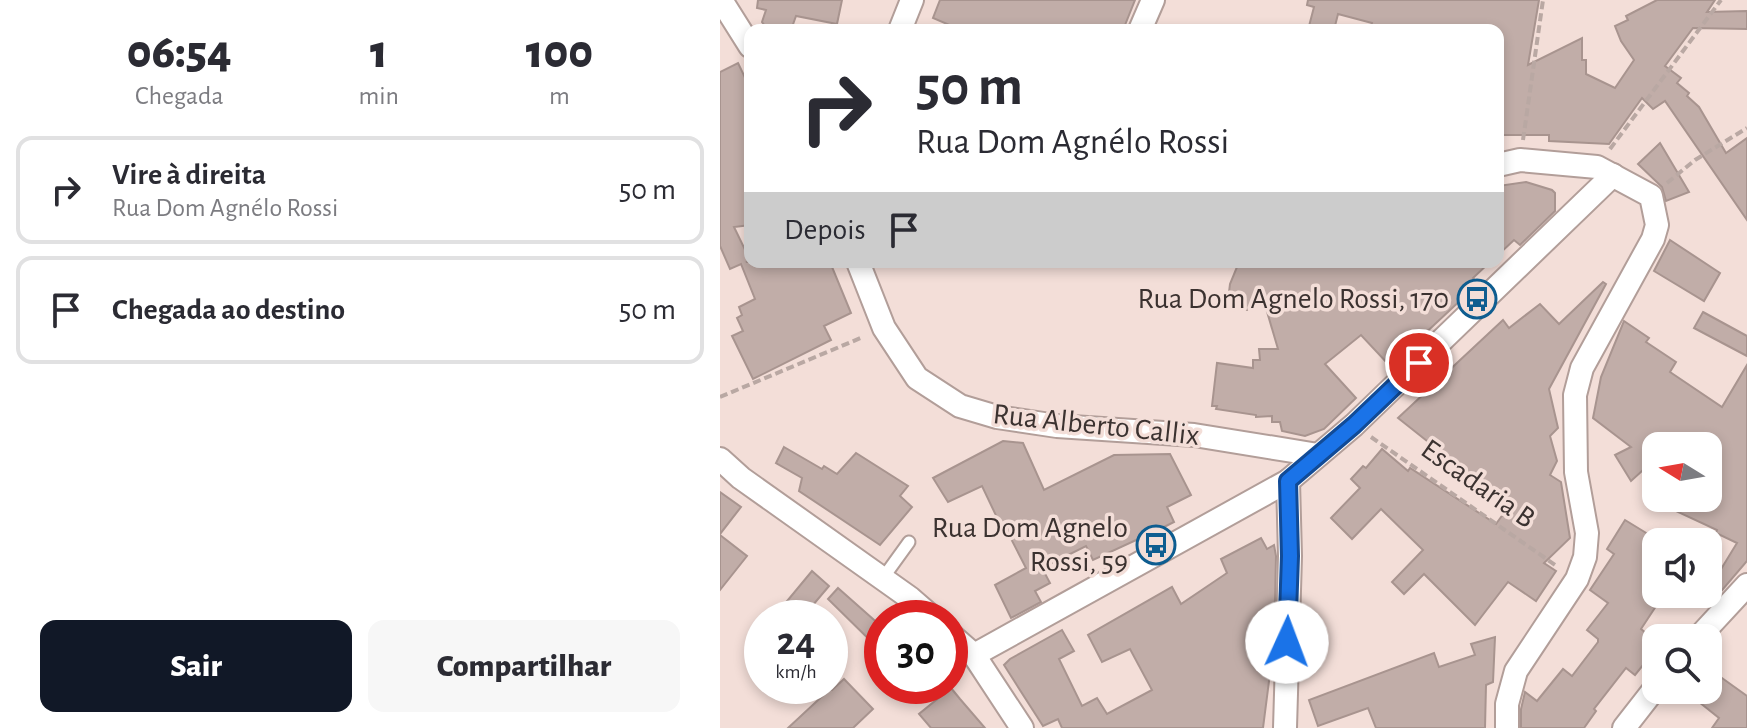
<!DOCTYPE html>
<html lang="pt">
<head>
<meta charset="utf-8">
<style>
	:root { --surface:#fff; --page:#f7f7f7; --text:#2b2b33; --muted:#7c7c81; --line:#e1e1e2; --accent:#111827 }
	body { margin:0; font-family:"Alegreya Sans",sans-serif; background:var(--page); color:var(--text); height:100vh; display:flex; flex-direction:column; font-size:30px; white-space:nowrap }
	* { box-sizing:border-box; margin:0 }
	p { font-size:26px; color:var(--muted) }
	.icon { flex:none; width:44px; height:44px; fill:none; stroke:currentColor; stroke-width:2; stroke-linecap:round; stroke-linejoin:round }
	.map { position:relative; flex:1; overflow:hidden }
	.details { display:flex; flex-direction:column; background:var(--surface); width:720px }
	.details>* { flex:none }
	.banner { position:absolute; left:24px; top:24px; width:760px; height:244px; border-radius:16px; box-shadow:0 4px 12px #0003; background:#fff; color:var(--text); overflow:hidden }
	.needle { width:52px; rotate:281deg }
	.fabs { position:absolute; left:922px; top:432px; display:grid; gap:16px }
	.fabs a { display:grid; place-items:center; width:80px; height:80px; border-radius:16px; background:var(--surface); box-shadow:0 4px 12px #0003; font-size:40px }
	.speed { position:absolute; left:24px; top:600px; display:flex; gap:16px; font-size:40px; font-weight:700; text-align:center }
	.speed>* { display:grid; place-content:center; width:104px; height:104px; border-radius:50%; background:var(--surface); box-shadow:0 4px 12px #0003; line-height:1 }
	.speed small { font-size:20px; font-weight:400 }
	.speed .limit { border:12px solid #d22; background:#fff; color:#111 }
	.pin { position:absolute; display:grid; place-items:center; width:68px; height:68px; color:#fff; margin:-34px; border:4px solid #fff; border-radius:50%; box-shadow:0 2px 8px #0007 }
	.me { position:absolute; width:88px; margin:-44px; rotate:2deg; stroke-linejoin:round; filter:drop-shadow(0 0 6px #0008) }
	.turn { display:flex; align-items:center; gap:28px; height:168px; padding:0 40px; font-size:36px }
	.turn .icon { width:104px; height:104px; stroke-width:2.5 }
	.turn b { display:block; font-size:56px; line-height:68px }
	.then { display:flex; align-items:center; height:76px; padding:0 40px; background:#0003; gap:16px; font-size:30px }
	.eta { display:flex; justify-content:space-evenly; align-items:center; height:136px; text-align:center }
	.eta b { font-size:48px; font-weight:800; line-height:56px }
	.action { display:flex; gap:16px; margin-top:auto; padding:16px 40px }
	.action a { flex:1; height:92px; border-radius:16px; background:var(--accent); color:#fff; font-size:32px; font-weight:800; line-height:92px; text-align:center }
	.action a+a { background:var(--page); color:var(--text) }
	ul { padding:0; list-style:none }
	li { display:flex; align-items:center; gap:24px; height:108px; margin:0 16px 12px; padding:0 24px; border:4px solid var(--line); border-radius:16px }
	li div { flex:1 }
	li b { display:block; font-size:30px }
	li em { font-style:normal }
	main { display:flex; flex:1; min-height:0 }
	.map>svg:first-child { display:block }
	.building { fill:#c1ada8; stroke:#a8948f; stroke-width:2 }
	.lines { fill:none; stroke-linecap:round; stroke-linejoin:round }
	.lane-casing { stroke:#b29e99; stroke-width:15 }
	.street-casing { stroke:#b29e99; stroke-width:26 }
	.path { stroke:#b9a8a3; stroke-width:4; stroke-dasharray:8 4; stroke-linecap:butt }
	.lane { stroke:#fff; stroke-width:11 }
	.street { stroke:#fff; stroke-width:22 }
	.route-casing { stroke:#114b97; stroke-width:20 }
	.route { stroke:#1a73e8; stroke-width:14 }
	.labels { text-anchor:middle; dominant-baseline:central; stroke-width:7; stroke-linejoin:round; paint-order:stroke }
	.poi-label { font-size:30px; fill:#3b3230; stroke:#f3ded8; text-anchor:end }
	.street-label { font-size:30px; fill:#3b3230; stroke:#f3ded8 }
</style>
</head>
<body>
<main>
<section class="details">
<div class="eta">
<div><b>06:54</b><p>Chegada</p></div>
<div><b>1</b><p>min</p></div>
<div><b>100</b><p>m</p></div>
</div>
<ul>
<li><svg class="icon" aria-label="right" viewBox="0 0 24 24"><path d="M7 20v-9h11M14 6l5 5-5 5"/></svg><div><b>Vire à direita</b><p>Rua Dom Agnélo Rossi</p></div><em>50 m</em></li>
<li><svg class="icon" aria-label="arrive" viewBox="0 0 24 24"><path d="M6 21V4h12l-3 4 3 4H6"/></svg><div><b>Chegada ao destino</b></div><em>50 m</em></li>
</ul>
<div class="action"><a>Sair</a><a>Compartilhar</a></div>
</section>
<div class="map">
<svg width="1027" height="728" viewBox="0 0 1027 728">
	<rect width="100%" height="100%" fill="#f3ded8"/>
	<g class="building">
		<polygon points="38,0 122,0 117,24 76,16 71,30 48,30 42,22 46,10 37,8"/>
		<polygon points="220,0 415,0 403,30 241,30 213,18"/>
		<polygon points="588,0 819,0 808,65 862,38 862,60 866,60 866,74 895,88 914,60 901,41 895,26 908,20 906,16 937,0 995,0 987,12 1027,11 1027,29 973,28 945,66 961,78 957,83 969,93 967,96 979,107 1006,153 1027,138 1027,220 945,101 933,109 922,98 889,144 829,141 829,135 778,135 778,30 650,30 652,23 618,14 614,30 588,30 594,7 587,5"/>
		<polygon points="18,63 30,88 30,225 14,227 30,260 26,262 110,262 131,313 104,326 111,340 33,379 12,336 23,331 17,318 22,315 19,307 35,299 21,264 10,269 0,246 0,72"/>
		<polygon points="940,143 969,192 946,201 942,187 918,164"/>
		<polygon points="806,182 832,190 835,193 835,211 800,245 794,240 778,255 778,186"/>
		<polygon points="950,240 1000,273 984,301 934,271"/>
		<polygon points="519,262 770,262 753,278 758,284 670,366 641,335 605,364 636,398 604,429 585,436 562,431 560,422 552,422 552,416 536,417 536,415 496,409 497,406 492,406 497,363 533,368 533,360 540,360 539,349 558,349 543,298 527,310 520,310 516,304 507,309 510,284"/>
		<polygon points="883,282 886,284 829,389 838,428 830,436 837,461 830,475 841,482 850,538 824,563 836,571 816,601 788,582 755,625 704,574 684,594 672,582 703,550 661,509 632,539 611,518 640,488 631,479 643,466 646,468 662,449 688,471 690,468 776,524 789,506 678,418 783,320 789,328 820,304 839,324"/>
		<polygon points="983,312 1027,336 1027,356 974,328"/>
		<polygon points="904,321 929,338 926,342 956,362 950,372 1002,407 1027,365 1027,561 992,602 984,597 1017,543 996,533 997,530 928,498 988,498 988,446 936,446 933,461 911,481 895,455 911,447 873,418 881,377"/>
		<polygon points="283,441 303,443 324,490 394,455 450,454 471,495 447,507 454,522 440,529 373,560 366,546 322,568 330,583 315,591 321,602 291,618 275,585 306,568 284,525 281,526 262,486 228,502 213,478"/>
		<polygon points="64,447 102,469 104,466 117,474 136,453 188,486 180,496 192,507 160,545 79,491 82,478 56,463"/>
		<polygon points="0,492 21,507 0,534"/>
		<polygon points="905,520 936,539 936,594 944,594 921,629 936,641 936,649 915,675 906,668 874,709 876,711 864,728 801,728 801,709 805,692 817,701 843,669 852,676 878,642 878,639 867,630 888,603 870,590 894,554 887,549"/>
		<polygon points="0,535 27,556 0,590"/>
		<polygon points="541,538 547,549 554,545 556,556 554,642 543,728 342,728 338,719 323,726 284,665 290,659 342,630 354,651 339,659 362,706 377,698 387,714 432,690 410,649 382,662 368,635 452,587 461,604 507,573 501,559"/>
		<polygon points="92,571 109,586 82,618 53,618"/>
		<polygon points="118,588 162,627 162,652 108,599"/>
		<polygon points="775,637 773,682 766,685 765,728 656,728 648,708 598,726 589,700 714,653 719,667 755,655 751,644"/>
		<polygon points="988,668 1027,696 1027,728 992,728 999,718 964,690 988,690"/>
		<polygon points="124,679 153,709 133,728 68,728 110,689 112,690"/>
		<polygon points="231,688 240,699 265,728 211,728 199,714"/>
	</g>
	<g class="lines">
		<defs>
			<polyline id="lane" points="163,578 189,542"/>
			<g id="street">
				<polyline points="1,0 30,46"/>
				<polyline points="180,30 192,0"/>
				<polyline points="420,30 433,0"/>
				<polyline points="778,165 800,160 877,167 931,196 937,225 933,239 862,368 855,395 856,472 867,533 865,557 857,579 796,671 787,704 787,728"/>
				<polyline points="138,262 164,328 197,378 240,406 277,417 337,426 474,435 598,455"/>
				<polyline points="0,459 21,478 190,598 213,618"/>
				<polyline points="230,634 254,655 302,728"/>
				<polyline points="978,638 1027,585"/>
				<polyline points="254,655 568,481 634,425 893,175"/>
				<polyline points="565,728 570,556 568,481"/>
				<polyline points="904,728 936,687"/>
			</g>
		</defs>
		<use href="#lane" class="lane-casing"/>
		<use href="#street" class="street-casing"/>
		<g class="path">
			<polyline points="803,140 823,0"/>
			<polyline points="890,149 1001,0"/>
			<polyline points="947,183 975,160 1027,128"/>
			<polyline points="0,397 143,337"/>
			<polyline points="651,437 838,567"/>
		</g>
		<use href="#lane" class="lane"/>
		<use href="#street" class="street"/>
	</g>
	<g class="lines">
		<defs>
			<polyline id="route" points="567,642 570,556 568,481 634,425 699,363"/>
		</defs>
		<use href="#route" class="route-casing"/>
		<use href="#route" class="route"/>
	</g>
	<defs>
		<symbol id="bus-ring" viewBox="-11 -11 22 22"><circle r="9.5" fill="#f3ded8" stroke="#0e5d90" stroke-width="1.5"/><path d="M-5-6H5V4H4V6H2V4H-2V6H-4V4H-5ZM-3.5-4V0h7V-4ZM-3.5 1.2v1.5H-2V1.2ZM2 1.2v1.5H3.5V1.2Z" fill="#0e5d90"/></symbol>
	</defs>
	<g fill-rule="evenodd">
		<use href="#bus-ring" x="735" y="277" width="44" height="44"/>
		<use href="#bus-ring" x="414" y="523" width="44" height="44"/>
	</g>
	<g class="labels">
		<g class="poi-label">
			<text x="729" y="299">Rua Dom Agnelo Rossi, 170</text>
			<text x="408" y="528">Rua Dom Agnelo<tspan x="408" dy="34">Rossi, 59</tspan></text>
		</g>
		<g class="street-label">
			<text transform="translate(376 425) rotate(6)">Rua Alberto Callix</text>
			<text transform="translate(758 484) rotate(35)">Escadaria B</text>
		</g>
	</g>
</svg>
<div class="fabs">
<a><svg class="needle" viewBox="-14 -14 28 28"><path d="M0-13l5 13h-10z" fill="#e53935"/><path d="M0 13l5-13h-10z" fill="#7c7c81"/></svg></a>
<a><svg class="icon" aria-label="sound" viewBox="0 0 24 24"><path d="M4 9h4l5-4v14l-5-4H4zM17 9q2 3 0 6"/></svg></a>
<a><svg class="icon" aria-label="search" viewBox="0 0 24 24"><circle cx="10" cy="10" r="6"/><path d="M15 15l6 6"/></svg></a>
</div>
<div class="speed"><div>24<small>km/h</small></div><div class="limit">30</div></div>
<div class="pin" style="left:699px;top:363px;background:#d93025"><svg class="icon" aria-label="arrive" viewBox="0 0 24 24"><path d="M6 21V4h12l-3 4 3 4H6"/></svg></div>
<svg class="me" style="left:567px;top:642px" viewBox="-20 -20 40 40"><circle r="19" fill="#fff"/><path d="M0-13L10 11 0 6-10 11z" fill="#1a73e8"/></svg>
<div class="banner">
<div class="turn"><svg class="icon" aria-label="right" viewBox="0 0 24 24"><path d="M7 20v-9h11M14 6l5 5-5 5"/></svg><div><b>50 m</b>Rua Dom Agnélo Rossi</div></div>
<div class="then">Depois<svg class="icon" aria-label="arrive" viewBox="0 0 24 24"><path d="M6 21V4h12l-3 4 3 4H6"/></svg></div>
</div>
</div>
</main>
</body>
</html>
